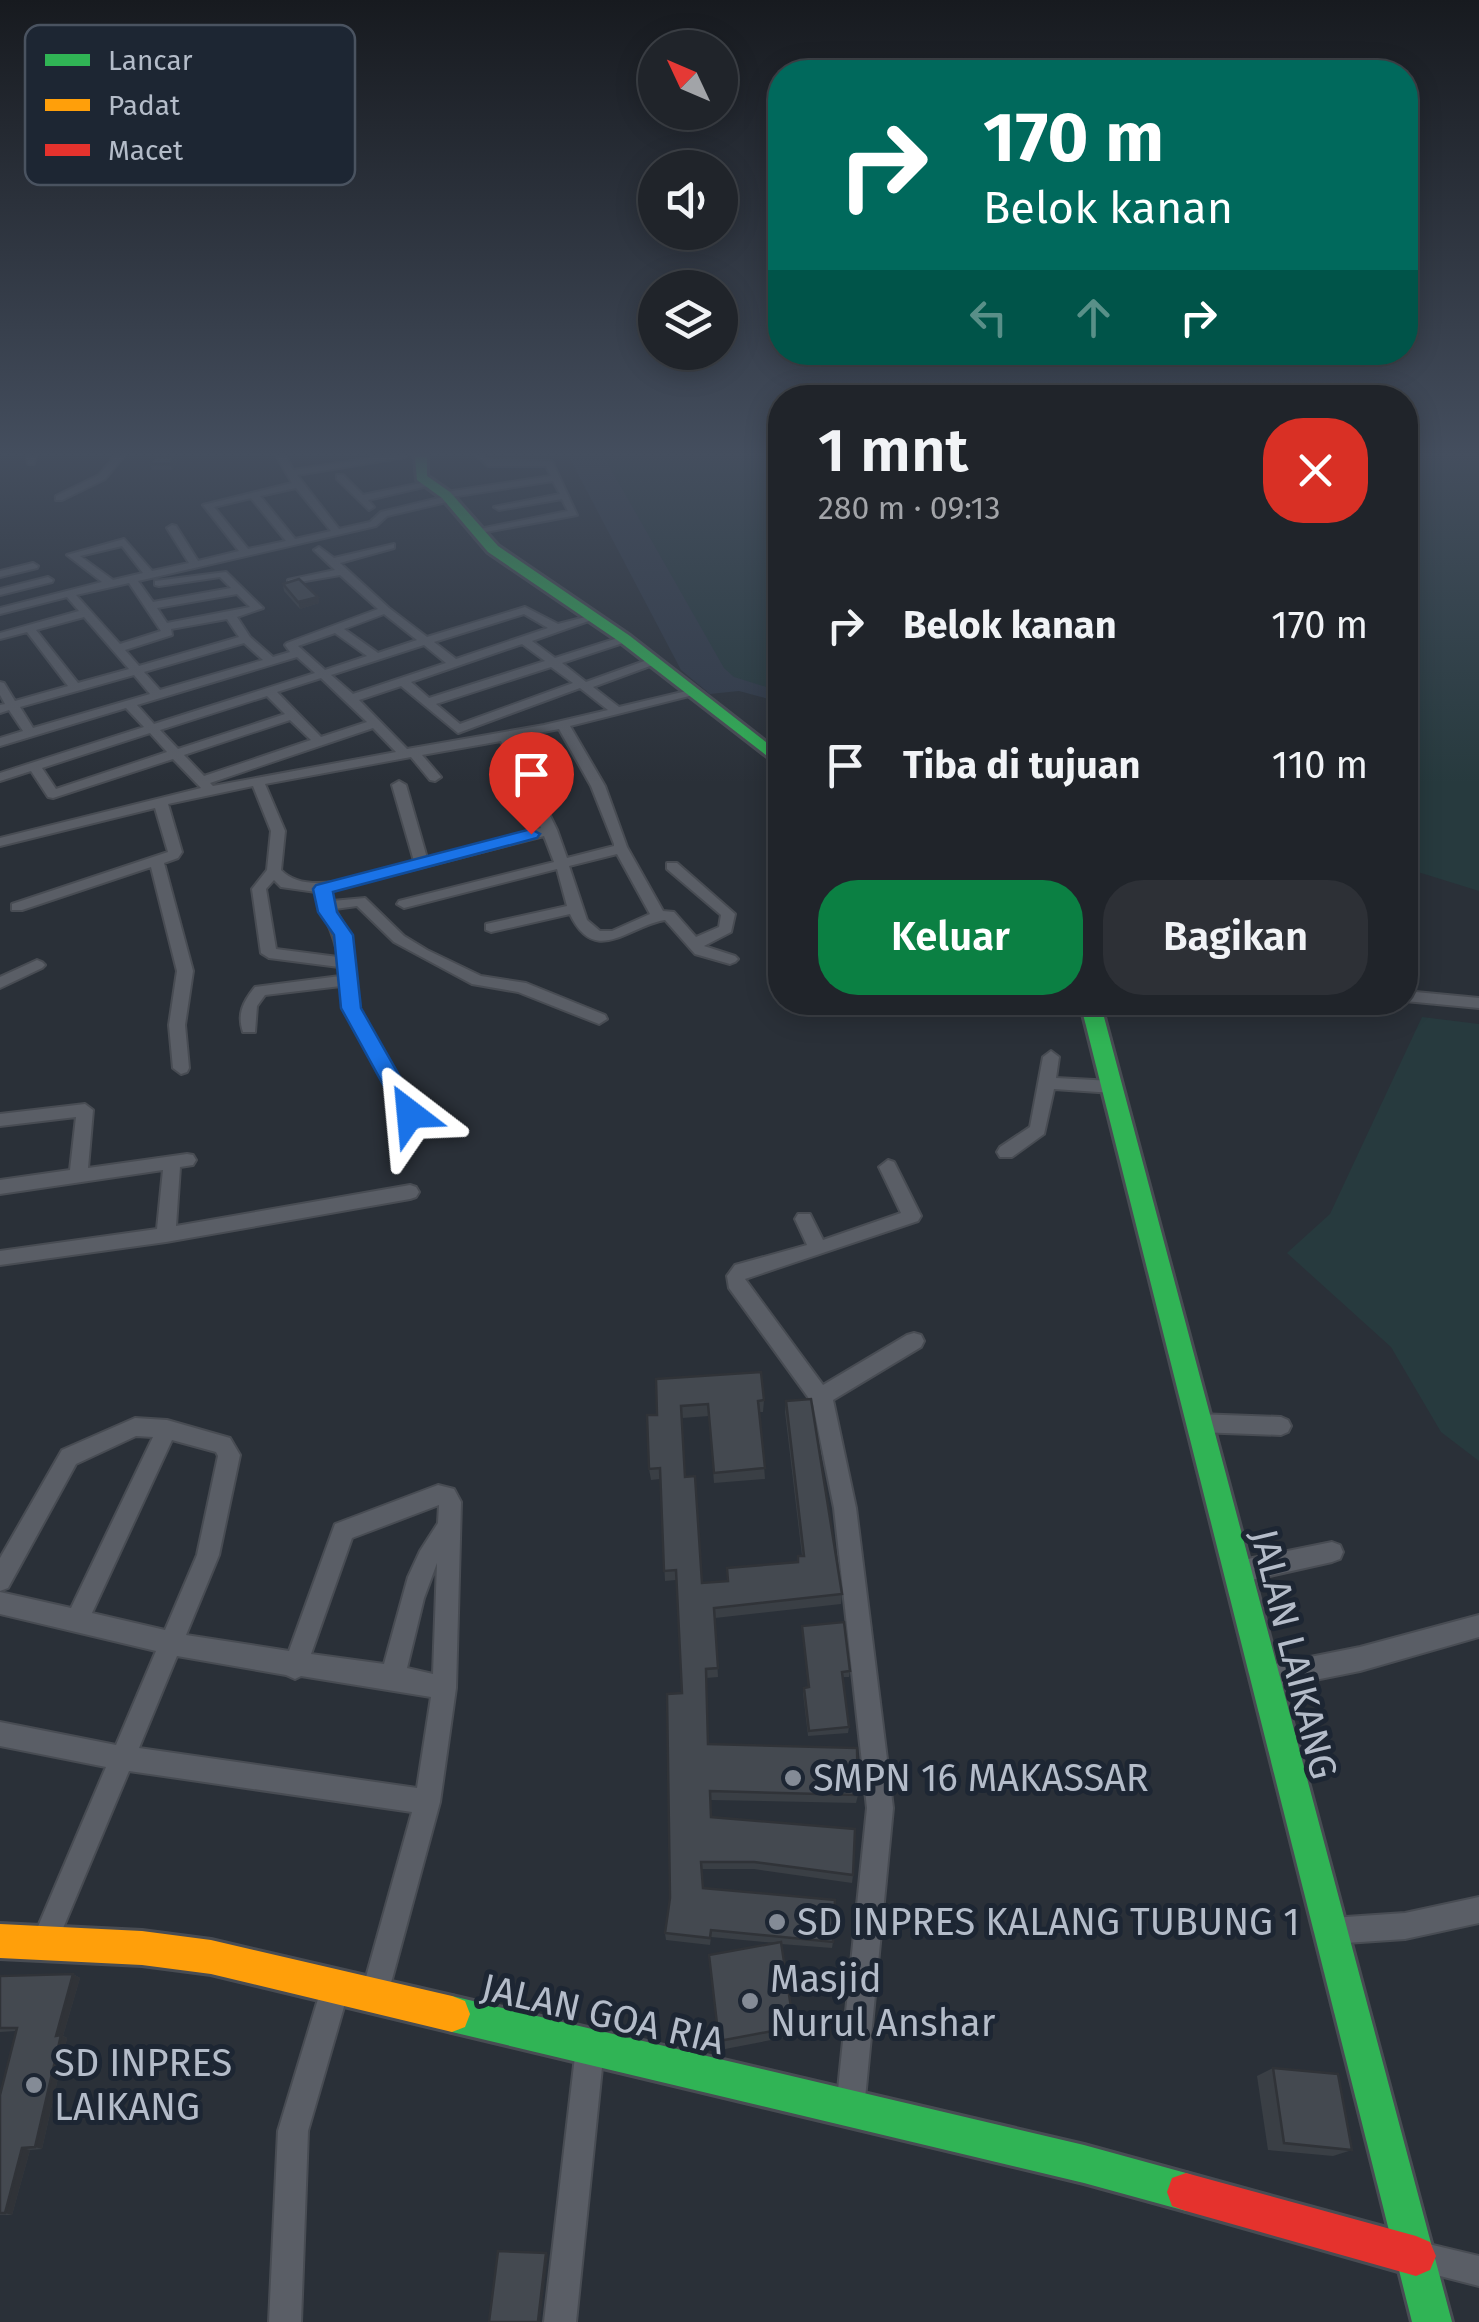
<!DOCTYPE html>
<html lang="id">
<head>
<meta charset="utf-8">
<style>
	:root { --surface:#20242a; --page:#2d3036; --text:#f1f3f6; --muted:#a2a4a8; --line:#3d4147; --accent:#0b8043 }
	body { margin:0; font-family:"Fira Sans",sans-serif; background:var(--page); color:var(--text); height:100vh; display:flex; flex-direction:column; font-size:38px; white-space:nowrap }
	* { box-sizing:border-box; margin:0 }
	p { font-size:32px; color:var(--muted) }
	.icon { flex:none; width:55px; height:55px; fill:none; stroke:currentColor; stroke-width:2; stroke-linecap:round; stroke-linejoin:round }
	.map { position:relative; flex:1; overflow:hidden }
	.sheet { position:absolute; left:768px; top:385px; width:650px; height:630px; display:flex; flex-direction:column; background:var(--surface); border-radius:40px; box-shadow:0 5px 25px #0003,0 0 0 2px var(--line) }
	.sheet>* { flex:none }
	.hud { position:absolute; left:768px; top:60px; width:650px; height:305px; border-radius:40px; box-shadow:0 5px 25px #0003,0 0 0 2px var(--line); background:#00695c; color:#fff; overflow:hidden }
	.needle { width:65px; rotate:314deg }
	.controls { position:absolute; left:638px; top:30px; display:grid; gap:20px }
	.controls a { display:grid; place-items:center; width:100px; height:100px; border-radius:50%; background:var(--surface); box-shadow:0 5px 25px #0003,0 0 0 2px var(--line); font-size:50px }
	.pin { position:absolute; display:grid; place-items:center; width:85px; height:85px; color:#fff; margin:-102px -42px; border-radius:50% 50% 50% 0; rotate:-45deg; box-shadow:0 0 10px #0007 }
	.pin .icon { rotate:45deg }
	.me { position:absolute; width:110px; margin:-55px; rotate:331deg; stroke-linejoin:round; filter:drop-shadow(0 0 8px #0008) }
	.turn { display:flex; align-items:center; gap:35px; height:210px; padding:0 50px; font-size:45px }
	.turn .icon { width:130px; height:130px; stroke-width:2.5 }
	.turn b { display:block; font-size:70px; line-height:85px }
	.lanes { display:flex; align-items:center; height:95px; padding:0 50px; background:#0003; justify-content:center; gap:50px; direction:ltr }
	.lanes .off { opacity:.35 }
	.round { display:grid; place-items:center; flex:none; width:105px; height:105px; border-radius:40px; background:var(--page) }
	.headline { display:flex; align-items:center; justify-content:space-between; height:170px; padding:0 50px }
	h1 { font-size:60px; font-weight:600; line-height:75px }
	.button { display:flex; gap:20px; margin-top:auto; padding:20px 50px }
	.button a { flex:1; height:115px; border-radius:40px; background:var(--accent); color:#fff; font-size:40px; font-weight:600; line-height:115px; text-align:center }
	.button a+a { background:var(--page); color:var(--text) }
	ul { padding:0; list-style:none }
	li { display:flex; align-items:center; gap:30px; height:140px; padding:0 50px }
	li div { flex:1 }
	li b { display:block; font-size:38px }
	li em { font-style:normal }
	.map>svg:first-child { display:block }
	.airport { fill:#313a48 }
	.green { fill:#273a3e }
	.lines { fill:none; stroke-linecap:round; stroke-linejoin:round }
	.street-casing { stroke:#484c53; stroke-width:4 }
	.fast-casing { stroke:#484c53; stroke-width:6 }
	.slow-casing { stroke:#484c53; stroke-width:6 }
	.jam-casing { stroke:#484c53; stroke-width:6 }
	.street { fill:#5a5e66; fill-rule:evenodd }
	.fast { fill:#30b455; fill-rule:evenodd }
	.slow { fill:#ff9f0a; fill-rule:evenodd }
	.jam { fill:#e5322d; fill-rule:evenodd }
	.wall { fill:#3a3f45 }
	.shaded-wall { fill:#303338 }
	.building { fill:#444950; stroke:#303338; stroke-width:2.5 }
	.route { fill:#1a73e8; stroke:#114b97; stroke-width:2.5 }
	.poi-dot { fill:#848b96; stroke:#1d2633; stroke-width:4 }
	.labels { text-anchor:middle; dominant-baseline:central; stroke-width:10; stroke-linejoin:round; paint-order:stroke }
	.near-street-label { font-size:38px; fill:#b4bcc9; stroke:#1d2633 }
	.near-poi-label { font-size:38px; fill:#b4bcc9; stroke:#1d2633; text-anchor:start }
	.key { fill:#1d2633; stroke:#4a5360; stroke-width:2.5 }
	.key-label { font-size:28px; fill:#b4bcc9 }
</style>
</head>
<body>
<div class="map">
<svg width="1479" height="2322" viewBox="0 0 1479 2322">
	<rect width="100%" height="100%" fill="#2a3038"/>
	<polygon class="airport" points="569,457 780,457 780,702 739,691 710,694 681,670"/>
	<g class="green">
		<polygon points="604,457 780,457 780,691 734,677 724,668"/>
		<polygon points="1405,457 1479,457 1479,891 1405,868"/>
		<polygon points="1422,1017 1479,1024 1479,1461 1441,1432 1391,1347 1287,1253 1330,1214"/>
	</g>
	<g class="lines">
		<defs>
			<g id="street">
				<polygon points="27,457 36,457 34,464 28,464"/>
				<polygon points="114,457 123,457 105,479 62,500 56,500 56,496 99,475"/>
				<path d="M 277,457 L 286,457 L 293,470 L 379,457 L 405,457 L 297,475 L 339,529 L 370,522 L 381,512 L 443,497 L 441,495 L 446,492 L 551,476 L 546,466 L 488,466 L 478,457 L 490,460 L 552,461 L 577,515 L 475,534 L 470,531 L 568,511 L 562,499 L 499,510 L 494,507 L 560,494 L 553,481 L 451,497 L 451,501 L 387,516 L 376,526 L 138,581 L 153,602 L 231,588 L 220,577 L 159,586 L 155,585 L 155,581 L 226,572 L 263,608 L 237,617 L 250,637 L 273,657 L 290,652 L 285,645 L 287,643 L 378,609 L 340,575 L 288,584 L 288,580 L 335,570 L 314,550 L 319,547 L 334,558 L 394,544 L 394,548 L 340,563 L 389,608 L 427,637 L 525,607 L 558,624 L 597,614 L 597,618 L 532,641 L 555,658 L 621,637 L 629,637 L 629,641 L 562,663 L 586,682 L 650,659 L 658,659 L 658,663 L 593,687 L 619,707 L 695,689 L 701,693 L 570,726 L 605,786 L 627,847 L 663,911 L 674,912 L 696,937 L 719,927 L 721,915 L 667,869 L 667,863 L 677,863 L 735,914 L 731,932 L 704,946 L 735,956 L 738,959 L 735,962 L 730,964 L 695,954 L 665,920 C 628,926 595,967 570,914 L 491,932 L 486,930 L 486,924 L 567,906 L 557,869 L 404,908 L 397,904 L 399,901 L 554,862 L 544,836 L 330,891 L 332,901 L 365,898 L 404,936 L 427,950 L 481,976 L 526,983 L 605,1015 L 607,1019 L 599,1024 L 518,992 L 472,984 L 394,942 L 357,906 L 335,909 L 350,935 L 359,1009 L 418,1113 L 410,1119 L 404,1117 L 343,1009 L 341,986 L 265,995 L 257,1006 L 255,1032 L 243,1032 C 237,1014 243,1002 255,987 L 340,976 L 339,967 L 269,958 L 261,953 L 252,889 L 267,870 L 271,831 L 253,786 L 168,804 L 182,852 L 178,858 L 164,863 L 193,971 L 185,1025 L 189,1068 L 187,1072 L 181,1074 L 173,1068 L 169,1025 L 177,971 L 151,867 L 22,910 L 12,910 L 12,904 L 168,852 L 155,808 L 0,846 L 0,838 L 201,788 L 173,759 L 53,798 L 48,797 L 31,771 L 0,781 L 0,773 L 144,727 L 126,708 L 0,746 L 0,738 L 23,731 L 9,710 L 0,713 L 0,705 L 5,704 L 0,695 L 0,682 L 4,683 L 15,701 L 68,686 L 27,632 L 0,639 L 0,633 L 79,611 L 67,597 L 0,614 L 0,608 L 102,582 L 67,555 L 124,539 L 152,571 L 189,563 L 167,528 L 172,525 L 176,526 L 198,561 L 239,551 L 203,505 L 292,483 ZM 296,488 L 331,531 L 295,539 L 260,496 ZM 251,498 L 286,541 L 248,549 L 214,507 ZM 122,546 L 143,573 L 113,580 L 80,556 ZM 129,583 L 161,631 L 120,644 L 76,595 ZM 237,594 L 250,607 L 167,623 L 157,608 ZM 384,614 L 417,640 L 378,653 L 344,629 ZM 524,614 L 548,628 L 456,659 L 434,642 ZM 84,617 L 129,669 L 78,683 L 36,630 ZM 227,619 L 239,637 L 139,666 L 125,650 L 172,635 L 171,629 ZM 335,633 L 367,656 L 325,670 L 298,646 ZM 244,643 L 263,660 L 160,690 L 144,672 ZM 522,644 L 545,661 L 429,698 L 411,682 ZM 424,645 L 446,663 L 353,694 L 331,675 ZM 297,657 L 315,673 L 154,724 L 137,705 ZM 551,667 L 573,683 L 460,724 L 436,704 ZM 134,675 L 150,694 L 33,728 L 20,707 ZM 321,678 L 367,722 L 321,737 L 277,692 ZM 401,686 L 458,733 L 580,688 L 608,710 L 544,725 L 407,749 L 359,700 ZM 267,696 L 285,714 L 178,749 L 160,730 ZM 290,720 L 311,740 L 204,776 L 184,755 ZM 373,728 L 396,752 L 213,786 L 210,783 ZM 559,729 L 591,786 L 614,844 L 614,846 L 567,858 L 557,830 L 512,738 ZM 150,733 L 167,752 L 56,789 L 42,768 ZM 501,741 L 541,828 L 427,858 L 406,785 L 399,781 L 392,785 L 414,861 C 379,870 309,900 281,870 L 285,831 L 265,784 L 411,757 L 430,780 L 435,781 L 441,777 L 422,755 ZM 617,854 L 650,914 L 612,931 L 600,931 L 587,920 L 569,866 ZM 274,880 L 281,887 L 316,892 C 322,916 335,932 338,957 L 276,949 L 266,889 Z"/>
				<polygon points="337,475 343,475 363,495 431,481 436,484 368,500 374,507 369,510 337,479"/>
				<polygon points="33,563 38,566 37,568 0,577 0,571"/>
				<polygon points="48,577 53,580 52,582 0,595 0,589"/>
				<polygon points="37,960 42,962 45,965 42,968 0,988 0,977"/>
				<polygon points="1405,991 1479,998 1479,1008 1405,1001"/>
				<polygon points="1051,1051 1059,1057 1056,1078 1113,1081 1121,1087 1113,1093 1054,1089 1044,1134 1012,1157 1000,1157 997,1152 1000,1147 1030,1127 1043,1057"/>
				<polygon points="85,1104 93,1110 88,1168 187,1154 193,1155 196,1160 193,1165 180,1167 176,1226 410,1185 416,1187 419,1192 416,1197 410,1199 166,1242 0,1265 0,1251 157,1229 163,1170 0,1194 0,1180 70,1170 76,1117 0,1126 0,1114"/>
				<polygon points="888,1160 894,1162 921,1216 918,1221 745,1279 823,1385 907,1335 914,1333 921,1335 924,1341 921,1347 833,1400 856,1508 893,1808 864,2109 860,2119 850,2123 840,2119 836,2109 867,1808 834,1508 813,1404 729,1288 727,1276 735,1265 807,1245 795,1219 798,1214 810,1214 823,1240 901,1213 879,1167"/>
				<polygon points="1197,1414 1281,1417 1288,1420 1291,1426 1288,1432 1281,1435 1197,1432 1190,1429 1187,1423 1190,1417"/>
				<path d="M 135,1418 L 167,1420 L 230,1438 L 240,1455 L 219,1555 L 186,1635 L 289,1651 L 335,1524 L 438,1485 L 454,1489 L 461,1502 L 456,1688 L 440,1802 L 385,2005 L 375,2009 L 365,2005 L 361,1995 L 412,1812 L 129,1771 L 53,1952 L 44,1956 L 35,1952 L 31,1943 L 106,1767 L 0,1746 L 0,1722 L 116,1745 L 156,1651 L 0,1614 L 0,1592 L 71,1608 L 153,1437 L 136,1436 L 76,1464 L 8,1588 L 0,1591 L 0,1558 L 62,1450 ZM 172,1440 L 216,1452 L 218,1456 L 197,1555 L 165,1630 L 92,1613 ZM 439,1505 L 438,1523 L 420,1551 L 408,1577 L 384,1664 L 311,1654 L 352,1538 ZM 437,1563 L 433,1674 L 407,1668 L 424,1598 ZM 177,1656 L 286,1675 L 295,1679 L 301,1676 L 431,1697 L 417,1788 L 139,1748 Z"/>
				<polygon points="1332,1542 1340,1545 1343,1552 1340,1559 1332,1562 1238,1583 1230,1580 1227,1572 1230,1564 1238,1561"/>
				<polygon points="1479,1615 1479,1637 1360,1671 1265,1690 1257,1686 1253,1678 1257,1670 1265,1666 1360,1647"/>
				<polygon points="1479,1897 1479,1923 1405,1939 1331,1944 1322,1940 1318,1931 1322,1922 1331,1918 1405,1913"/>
				<polygon points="336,1972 346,1976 350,1986 308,2131 301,2322 269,2322 278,2131 322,1986 326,1976"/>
				<polygon points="590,2034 600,2038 604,2048 576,2322 544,2322 576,2048 580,2038"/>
				<polygon points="1416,2241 1479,2256 1479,2286 1405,2267 1401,2256 1405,2245"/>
			</g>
			<g id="fast">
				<polygon points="415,457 427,457 427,476 450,492 498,546 630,636 780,753 780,766 620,642 488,552 442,498 417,480"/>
				<polygon points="1080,1002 1100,1002 1452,2322 1412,2322"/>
				<polygon points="452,1996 1084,2145 1186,2173 1200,2178 1205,2192 1200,2206 1186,2211 1084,2183 452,2032 439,2027 434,2014 439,2001"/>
			</g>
			<polygon id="slow" points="0,1924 142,1931 211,1940 452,1996 465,2001 470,2014 465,2027 452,2032 211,1974 142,1965 0,1958"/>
			<polygon id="jam" points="1186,2173 1416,2236 1430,2242 1436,2256 1430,2270 1416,2276 1186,2211 1172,2206 1167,2192 1172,2178"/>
		</defs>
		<use href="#street" class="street-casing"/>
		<use href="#fast" class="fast-casing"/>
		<use href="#slow" class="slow-casing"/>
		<use href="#jam" class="jam-casing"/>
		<use href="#street" class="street"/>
		<use href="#fast" class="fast"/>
		<use href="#slow" class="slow"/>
		<use href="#jam" class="jam"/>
	</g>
	<g class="wall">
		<polygon points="180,457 172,470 152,470 150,464"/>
		<polygon points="283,584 318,597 319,603 300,609 284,591"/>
		<polygon points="656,1379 764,1400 763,1412 760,1412 765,1479 714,1483 709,1416 682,1418 685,1477 702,1583 728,1581 798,1562 798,1556 802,1556 785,1412 786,1401 842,1594 841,1604 715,1618 718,1677 706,1678 708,1744 858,1795 856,1803 710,1800 711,1817 853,1875 852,1883 754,1869 702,1869 703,1888 833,1942 832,1948 781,1944 794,2027 792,2036 720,2050 709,1955 776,1943 711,1937 710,1945 666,1940 665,1933 670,1898 682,1693 676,1580 665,1581 660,1479 651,1480 649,1469 657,1415"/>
		<polygon points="802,1626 850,1671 849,1677 843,1677 849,1727 848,1733 808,1736 803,1693 804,1688 808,1687"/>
		<polygon points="73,1974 80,1978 63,2036 67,2038 42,2149 30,2150 12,2215 0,2215 0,2094 16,2031 0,2032 0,1976"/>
		<polygon points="1273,2068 1352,2150 1333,2156 1268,2150 1257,2076"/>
	</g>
	<g class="shaded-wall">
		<polygon points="174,457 180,457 172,470 170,464"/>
		<polygon points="318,597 319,603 300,609 298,602"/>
		<polygon points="73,1974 80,1978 63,2036 67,2038 42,2149 35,2147 56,2036"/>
		<polygon points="22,2148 30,2150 12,2215 5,2213"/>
		<polygon points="546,2253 548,2254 540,2322 538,2321"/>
	</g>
	<g class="building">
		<polygon points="155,457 174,457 170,464 150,464"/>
		<polygon points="299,579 318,597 298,602 283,584"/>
		<polygon points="761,1372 764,1400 758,1401 765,1468 714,1473 708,1404 681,1406 685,1477 695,1476 702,1583 728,1581 727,1568 798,1562 798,1556 804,1556 786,1401 811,1399 842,1594 714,1608 718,1668 706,1669 708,1744 857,1748 858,1795 710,1791 711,1817 855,1829 853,1875 754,1862 701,1862 703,1888 835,1900 833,1942 711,1930 710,1938 665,1933 670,1898 667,1694 682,1693 676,1570 664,1571 660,1468 649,1469 647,1415 657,1415 656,1379"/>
		<polygon points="844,1622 850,1671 842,1672 849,1727 809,1731 804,1688 809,1687 802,1626"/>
		<polygon points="781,1942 794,2027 719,2041 709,1955"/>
		<polygon points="73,1974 56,2036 61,2035 35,2147 22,2148 5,2213 0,2213 0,2095 17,2028 0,2028 0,1976"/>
		<polygon points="1273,2068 1338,2074 1352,2150 1284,2143"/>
		<polygon points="498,2251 546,2253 538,2321 540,2322 489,2322"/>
	</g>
	<linearGradient id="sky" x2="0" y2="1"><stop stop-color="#171a1f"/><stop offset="0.58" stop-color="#444e5e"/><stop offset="1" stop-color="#444e5e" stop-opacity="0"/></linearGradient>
	<rect width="1479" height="783" fill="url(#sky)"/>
	<polygon class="route" points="531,829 540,834 537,838 333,892 337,912 353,935 361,1008 421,1114 418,1119 402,1119 341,1008 334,935 318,912 313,889 316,885"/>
	<g class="poi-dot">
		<circle cx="793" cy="1778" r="10"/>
		<circle cx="777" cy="1922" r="10"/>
		<circle cx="750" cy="2001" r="10"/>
		<circle cx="34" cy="2085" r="10"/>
	</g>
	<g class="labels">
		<g class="near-street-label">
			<text transform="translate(1294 1654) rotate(76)">JALAN LAIKANG</text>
			<text transform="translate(603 2014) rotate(13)">JALAN GOA RIA</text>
		</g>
		<g class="near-poi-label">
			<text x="813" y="1778">SMPN 16 MAKASSAR</text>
			<text x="797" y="1922">SD INPRES KALANG TUBUNG 1</text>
			<text x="770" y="1979">Masjid<tspan x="770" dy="44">Nurul Anshar</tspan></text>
			<text x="54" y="2063">SD INPRES<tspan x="54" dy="44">LAIKANG</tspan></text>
		</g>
	</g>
	<rect x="25" y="25" width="330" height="160" rx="15" class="key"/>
	<rect x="45" y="54" width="45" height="12" fill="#30b455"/>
	<rect x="45" y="99" width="45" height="12" fill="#ff9f0a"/>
	<rect x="45" y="144" width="45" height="12" fill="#e5322d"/>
	<g class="key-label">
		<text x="108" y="70">Lancar</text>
		<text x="108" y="115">Padat</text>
		<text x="108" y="160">Macet</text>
	</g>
</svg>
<div class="controls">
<a><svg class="needle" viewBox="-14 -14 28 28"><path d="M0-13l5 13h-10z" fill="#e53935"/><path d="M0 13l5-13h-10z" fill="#a2a4a8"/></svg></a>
<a><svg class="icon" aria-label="sound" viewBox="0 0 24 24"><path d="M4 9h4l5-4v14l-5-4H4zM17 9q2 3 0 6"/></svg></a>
<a><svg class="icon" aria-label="layers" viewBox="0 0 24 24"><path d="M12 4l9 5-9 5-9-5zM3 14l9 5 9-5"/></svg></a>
</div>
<div class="pin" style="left:531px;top:834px;background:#d93025"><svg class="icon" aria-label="arrive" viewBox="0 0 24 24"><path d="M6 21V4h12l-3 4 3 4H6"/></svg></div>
<svg class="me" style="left:410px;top:1114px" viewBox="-20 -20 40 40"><path d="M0-17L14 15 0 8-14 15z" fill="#1a73e8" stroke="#fff" stroke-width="4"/></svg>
<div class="hud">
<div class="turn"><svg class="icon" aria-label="right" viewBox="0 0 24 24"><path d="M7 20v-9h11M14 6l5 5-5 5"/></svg><div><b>170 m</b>Belok kanan</div></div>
<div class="lanes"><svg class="icon off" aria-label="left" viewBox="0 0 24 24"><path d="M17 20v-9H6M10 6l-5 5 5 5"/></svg><svg class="icon off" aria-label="ahead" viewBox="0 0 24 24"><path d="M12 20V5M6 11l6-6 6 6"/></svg><svg class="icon" aria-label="right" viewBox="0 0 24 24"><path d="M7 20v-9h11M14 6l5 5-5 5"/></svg></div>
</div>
<section class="sheet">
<div class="headline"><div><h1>1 mnt</h1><p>280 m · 09:13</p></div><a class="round" style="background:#d93025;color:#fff"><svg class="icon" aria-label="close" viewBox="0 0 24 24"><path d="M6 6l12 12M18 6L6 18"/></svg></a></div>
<ul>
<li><svg class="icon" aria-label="right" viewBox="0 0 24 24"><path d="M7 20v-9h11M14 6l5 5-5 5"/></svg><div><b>Belok kanan</b></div><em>170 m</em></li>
<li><svg class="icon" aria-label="arrive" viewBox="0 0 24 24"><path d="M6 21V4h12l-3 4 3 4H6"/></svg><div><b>Tiba di tujuan</b></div><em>110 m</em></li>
</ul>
<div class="button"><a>Keluar</a><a>Bagikan</a></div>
</section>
</div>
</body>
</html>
